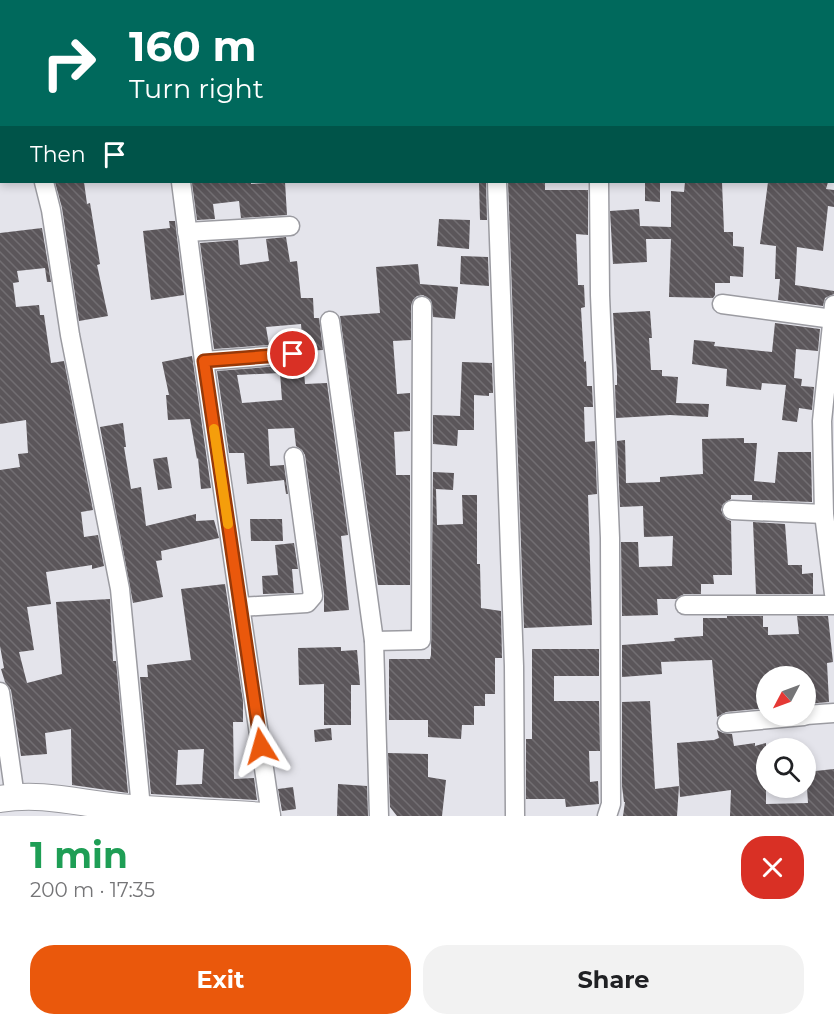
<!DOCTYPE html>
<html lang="en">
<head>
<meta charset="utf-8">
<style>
	:root { --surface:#fff; --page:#f2f2f2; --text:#202124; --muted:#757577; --accent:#ea580c }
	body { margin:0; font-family:Montserrat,sans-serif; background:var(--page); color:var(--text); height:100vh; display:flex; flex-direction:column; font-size:22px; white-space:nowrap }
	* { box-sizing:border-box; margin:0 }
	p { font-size:20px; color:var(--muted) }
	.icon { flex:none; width:33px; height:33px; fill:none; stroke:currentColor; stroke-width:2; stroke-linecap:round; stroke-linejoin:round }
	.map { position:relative; height:816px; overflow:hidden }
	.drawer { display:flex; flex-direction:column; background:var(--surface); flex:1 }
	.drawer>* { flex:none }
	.guide { position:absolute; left:0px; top:0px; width:834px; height:183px; box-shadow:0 3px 9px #0003; background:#00695c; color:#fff; overflow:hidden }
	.needle { width:39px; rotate:229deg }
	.tools { position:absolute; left:756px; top:666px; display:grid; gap:12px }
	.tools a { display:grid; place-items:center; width:60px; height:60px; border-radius:50%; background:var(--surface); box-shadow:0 3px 9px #0003; font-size:30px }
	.pin { position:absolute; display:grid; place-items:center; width:51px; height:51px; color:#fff; margin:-26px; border:3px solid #fff; border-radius:50%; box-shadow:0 2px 6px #0007 }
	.me { position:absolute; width:66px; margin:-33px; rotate:352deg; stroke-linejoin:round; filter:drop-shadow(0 0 4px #0008) }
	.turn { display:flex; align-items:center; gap:21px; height:126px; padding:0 30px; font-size:27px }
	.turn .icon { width:78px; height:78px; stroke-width:2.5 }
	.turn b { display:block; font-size:42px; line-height:51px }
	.then { display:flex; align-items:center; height:57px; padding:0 30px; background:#0003; gap:12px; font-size:22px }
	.round { display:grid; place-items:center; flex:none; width:63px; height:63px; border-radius:24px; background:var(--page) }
	.summary { display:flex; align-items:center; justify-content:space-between; height:102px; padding:0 30px }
	h1 { font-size:36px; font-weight:700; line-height:45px; color:#1e9e55 }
	.primary-button { display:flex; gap:12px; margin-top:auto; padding:12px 30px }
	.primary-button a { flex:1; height:69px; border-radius:24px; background:var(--accent); color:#fff; font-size:24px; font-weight:700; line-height:69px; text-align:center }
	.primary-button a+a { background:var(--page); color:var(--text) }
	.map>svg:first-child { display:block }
	.building { fill:url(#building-back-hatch); fill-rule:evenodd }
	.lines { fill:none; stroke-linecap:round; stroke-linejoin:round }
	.street-casing { stroke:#9b9ba1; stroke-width:21 }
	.secondary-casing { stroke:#9b9ba1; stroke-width:28 }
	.street { stroke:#fff; stroke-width:18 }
	.secondary { stroke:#fff; stroke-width:26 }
	.route-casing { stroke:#983908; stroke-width:15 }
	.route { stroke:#ea580c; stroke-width:10 }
	.slow { stroke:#f59e0b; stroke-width:10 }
</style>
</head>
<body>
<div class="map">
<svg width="834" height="816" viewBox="0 0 834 816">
	<defs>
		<pattern id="building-back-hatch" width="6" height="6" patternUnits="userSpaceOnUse" patternTransform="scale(1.5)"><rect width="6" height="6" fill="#5b565a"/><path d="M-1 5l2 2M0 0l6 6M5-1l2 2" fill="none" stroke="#726e72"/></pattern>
	</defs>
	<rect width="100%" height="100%" fill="#e4e4eb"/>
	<g class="building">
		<polygon points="55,182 84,182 87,204 90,203 100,264 97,265 108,316 79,321 62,208"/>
		<polygon points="204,182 251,182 251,184 285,182 287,215 241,218 239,201 213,204 215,219 197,220 192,183"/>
		<polygon points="479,182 486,182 487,220 480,220"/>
		<polygon points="508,182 545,182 545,190 588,190 588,235 576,234 578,285 584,285 585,307 581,308 584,362 586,361 587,386 592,386 593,407 584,407 585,442 595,441 597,494 588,495 592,625 524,628"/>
		<polygon points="645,182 660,182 660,202 645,201"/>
		<polygon points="685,182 722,182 724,232 733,232 733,246 744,247 743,277 730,276 730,283 715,283 715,295 713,298 669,297 671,239 646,239 647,262 613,264 610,211 639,209 640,226 671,227 671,191 684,192"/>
		<polygon points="768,182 828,182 826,189 834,190 834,207 828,206 823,251 797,247 795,285 834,291 834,294 825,298 823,306 778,300 780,279 775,279 776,246 760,244"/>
		<polygon points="439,219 470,220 469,249 437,246"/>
		<polygon points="169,221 175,221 184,295 151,300 143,231 170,228"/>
		<polygon points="42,228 51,282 47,282 45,268 17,271 19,282 13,283 16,307 39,305 40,315 44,315 51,363 64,361 93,510 81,512 84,537 98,535 104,566 92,569 92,565 46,572 51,604 27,607 34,650 19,652 27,683 62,674 56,602 110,599 113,661 116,661 128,793 72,785 71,729 45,733 47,754 21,756 11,690 5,682 1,669 4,668 0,646 0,470 20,467 18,454 28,453 26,420 0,424 0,233"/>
		<polygon points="286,237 290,262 297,261 301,298 313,298 314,318 319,318 323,350 303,351 301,324 266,327 269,345 214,349 200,243 238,240 240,265 269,261 266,239"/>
		<polygon points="461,256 488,257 489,286 460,284"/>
		<polygon points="418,264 420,284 458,287 455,319 433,317 431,300 423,295 417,296 413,300 411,306 411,340 393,341 397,394 410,393 410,431 394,432 396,475 410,475 410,585 378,585 340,316 380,313 376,267"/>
		<polygon points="650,311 652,338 649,338 651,370 662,370 662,376 678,377 676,403 709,404 708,417 670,415 616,418 615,385 617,385 617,373 613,313"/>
		<polygon points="775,323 820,329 818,351 796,349 794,378 802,379 801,386 814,387 812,410 799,408 797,422 782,420 786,385 762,383 761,390 726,386 727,369 692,364 694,340 715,342 714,346 772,352"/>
		<polygon points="192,356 193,362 211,488 201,489 198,458 197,459 190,419 168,420 166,395 169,395 162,362"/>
		<path d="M 303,359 L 305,384 L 327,383 L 348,535 L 341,536 L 349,610 L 324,612 L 324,594 L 305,455 L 302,450 L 296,446 L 294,428 L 268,429 L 270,466 L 284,465 L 288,494 L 286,494 L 284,480 L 247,484 L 244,453 L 229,453 L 217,371 L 294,365 ZM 280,373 L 282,400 L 242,403 L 237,375 Z"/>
		<polygon points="462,362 492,363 493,393 489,393 489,396 474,395 474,430 458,430 457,446 433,444 433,415 460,416"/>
		<polygon points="123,423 126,447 124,447 131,489 141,487 146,526 196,514 196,521 214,520 219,538 161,551 162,560 156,561 163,597 133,603 100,427"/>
		<polygon points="744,438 744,443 757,443 754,481 775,483 778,452 811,452 812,502 752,500 752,495 731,495 731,499 723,504 721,510 726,519 731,521 732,575 713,575 714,584 701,584 701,594 684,594 676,599 657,599 658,615 622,616 621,542 638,542 639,567 672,566 673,536 644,537 643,506 620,507 617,441 625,440 626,483 660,482 660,477 703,474 702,439"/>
		<polygon points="167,457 172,488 158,490 153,459"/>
		<polygon points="433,472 454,473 453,490 436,489 437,525 463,524 462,495 477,495 477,564 480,564 481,608 501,611 502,658 495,658 495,694 485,694 485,706 474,706 474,725 462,725 461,739 428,737 428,720 389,720 389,659 430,659 431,655"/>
		<polygon points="250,519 282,519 283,541 251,541"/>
		<polygon points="753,522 785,524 788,565 802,565 802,574 813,573 813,594 756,594"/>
		<polygon points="294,543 298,569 292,569 294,593 263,594 262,576 278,575 275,545"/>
		<path d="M 225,584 L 243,701 L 243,722 L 233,722 L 234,779 L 254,778 L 257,800 L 151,794 L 140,677 L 148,677 L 147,665 L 191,660 L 181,589 ZM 204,749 L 202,784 L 176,785 L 178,750 Z"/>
		<polygon points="727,616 763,616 763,627 768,627 768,635 799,634 797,616 828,616 833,662 827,663 829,702 806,704 806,676 766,676 766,708 726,712 717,717 712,660 661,662 662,674 622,677 622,645 675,641 674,638 703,636 703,618 727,618"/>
		<polygon points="341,647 341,651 357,650 360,685 351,685 351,725 324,725 324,684 299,685 298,648"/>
		<polygon points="532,649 599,649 599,676 554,676 554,701 599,701 600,751 589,751 590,782 598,781 599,804 566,807 565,799 526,799 526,739 532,739"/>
		<polygon points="650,701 655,789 679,786 677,816 623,816 625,802 624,802 622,786 622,702"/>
		<polygon points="331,728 332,740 315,742 314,730"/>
		<polygon points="717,730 723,733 732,734 734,746 755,743 755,746 766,743 766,804 808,803 806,772 834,769 834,816 730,816 731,790 680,797 677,743 714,740 719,738"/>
		<polygon points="388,753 428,754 428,777 446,780 442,816 397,816 390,807"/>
		<polygon points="338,784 367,786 368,816 337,816"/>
		<polygon points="293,787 296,809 282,811 278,789"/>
	</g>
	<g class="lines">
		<defs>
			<g id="street">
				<polyline points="17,0 18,2"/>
				<polyline points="323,0 332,2"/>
				<polyline points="495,0 495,2"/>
				<polyline points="597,0 597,2"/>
				<polyline points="146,2 160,0"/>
				<polyline points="44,182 51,210 70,335 120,589 141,808"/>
				<polyline points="181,182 204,361 271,816"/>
				<polyline points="497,182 514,666 515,816"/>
				<polyline points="599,182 600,295 610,538 611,804 607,816"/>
				<polyline points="187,232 290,226"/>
				<polyline points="722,304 833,319"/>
				<polyline points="834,305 822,421 824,514 834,594"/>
				<polyline points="330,321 374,641 379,816"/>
				<polyline points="204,361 293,354"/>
				<polyline points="732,510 824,514"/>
				<polyline points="685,605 834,605"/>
				<polyline points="240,607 307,603 313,596 294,457"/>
				<polyline points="374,641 421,640 422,306"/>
				<polyline points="0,692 15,797"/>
				<polyline points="806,715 834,713"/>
				<polyline points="727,723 804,716"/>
			</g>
			<path id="secondary" d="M 0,799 C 42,792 78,803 119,807 C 168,811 217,813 267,816"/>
		</defs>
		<use href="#street" class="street-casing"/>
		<use href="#secondary" class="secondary-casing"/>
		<use href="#street" class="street"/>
		<use href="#secondary" class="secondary"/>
	</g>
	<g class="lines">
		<defs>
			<polyline id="route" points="261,746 204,361 293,354"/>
		</defs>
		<use href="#route" class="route-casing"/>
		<use href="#route" class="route"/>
		<polyline class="slow" points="214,429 228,524"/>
	</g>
</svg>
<div class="tools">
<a><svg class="needle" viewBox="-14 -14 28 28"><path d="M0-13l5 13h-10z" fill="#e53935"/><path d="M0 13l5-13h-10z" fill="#757577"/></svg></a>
<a><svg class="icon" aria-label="search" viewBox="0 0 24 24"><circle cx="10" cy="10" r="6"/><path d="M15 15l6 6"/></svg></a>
</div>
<div class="pin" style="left:293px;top:354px;background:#d93025"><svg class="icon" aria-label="arrive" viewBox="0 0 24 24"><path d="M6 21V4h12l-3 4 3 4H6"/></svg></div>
<svg class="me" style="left:261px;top:746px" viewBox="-20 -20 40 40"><path d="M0-17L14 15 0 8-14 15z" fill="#ea580c" stroke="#fff" stroke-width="4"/></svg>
<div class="guide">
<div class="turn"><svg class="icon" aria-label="right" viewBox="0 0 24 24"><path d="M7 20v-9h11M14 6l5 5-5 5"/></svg><div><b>160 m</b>Turn right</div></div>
<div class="then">Then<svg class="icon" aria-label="arrive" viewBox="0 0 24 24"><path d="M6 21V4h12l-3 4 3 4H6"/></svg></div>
</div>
</div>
<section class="drawer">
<div class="summary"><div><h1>1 min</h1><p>200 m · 17:35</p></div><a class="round" style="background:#d93025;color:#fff"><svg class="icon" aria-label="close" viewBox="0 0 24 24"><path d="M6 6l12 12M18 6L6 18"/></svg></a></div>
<div class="primary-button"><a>Exit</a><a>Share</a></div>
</section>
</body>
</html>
